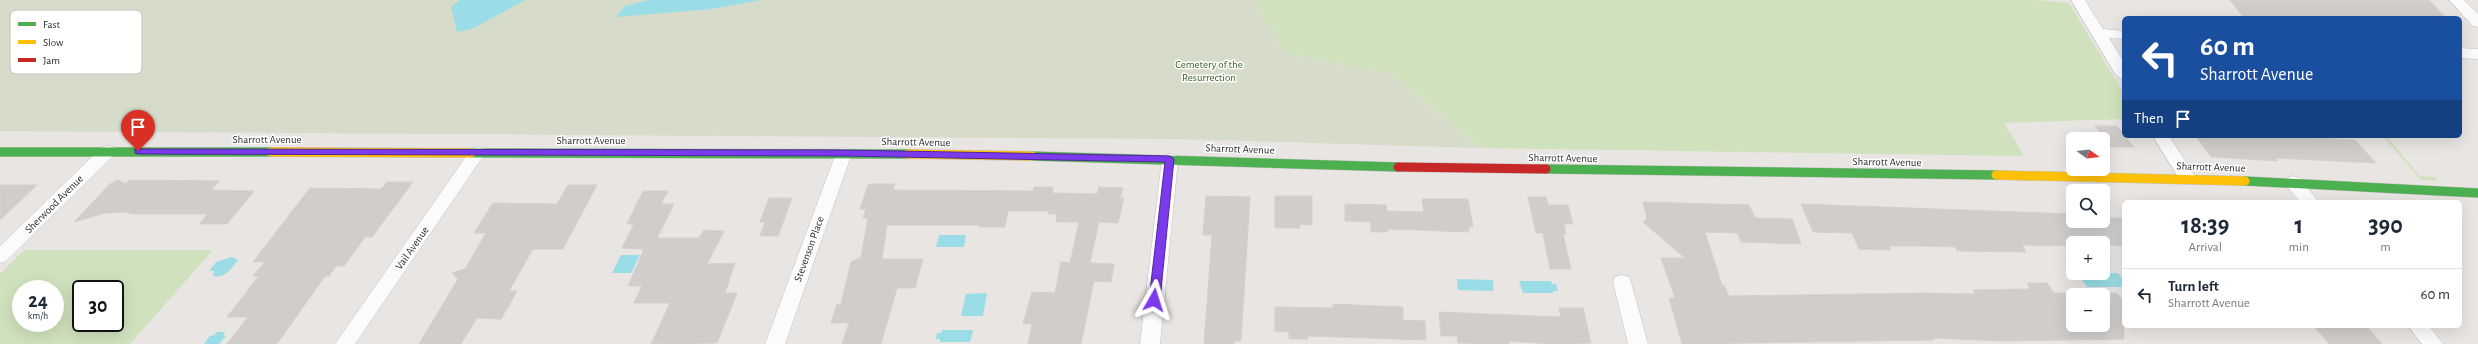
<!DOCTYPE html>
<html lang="en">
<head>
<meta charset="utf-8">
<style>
	:root { --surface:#fff; --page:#f2f2f3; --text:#1f2937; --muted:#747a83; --line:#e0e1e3 }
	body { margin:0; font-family:"Alegreya Sans",sans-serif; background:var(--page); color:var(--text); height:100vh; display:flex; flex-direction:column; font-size:15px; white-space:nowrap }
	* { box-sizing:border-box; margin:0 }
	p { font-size:13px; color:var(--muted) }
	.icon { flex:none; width:22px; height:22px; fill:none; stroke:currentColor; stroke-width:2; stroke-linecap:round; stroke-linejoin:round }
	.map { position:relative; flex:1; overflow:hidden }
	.drawer { position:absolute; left:2122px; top:200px; width:340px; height:128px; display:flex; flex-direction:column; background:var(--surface); border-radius:6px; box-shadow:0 4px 16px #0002 }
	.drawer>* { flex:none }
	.hud { position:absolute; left:2122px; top:16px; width:340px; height:122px; border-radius:6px; box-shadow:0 4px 16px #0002; background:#1a4fa0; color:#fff; overflow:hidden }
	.needle { width:26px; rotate:104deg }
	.controls { position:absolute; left:2066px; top:132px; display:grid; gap:8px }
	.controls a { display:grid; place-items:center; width:44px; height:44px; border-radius:6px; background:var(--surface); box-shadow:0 4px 16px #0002; font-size:20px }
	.speed { position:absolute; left:12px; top:280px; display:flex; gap:8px; font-size:20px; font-weight:700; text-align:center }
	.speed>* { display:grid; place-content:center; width:52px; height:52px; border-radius:50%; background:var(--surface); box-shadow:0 4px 16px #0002; line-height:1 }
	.speed small { font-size:10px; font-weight:400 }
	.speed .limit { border:2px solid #111; border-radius:6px; background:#fff; color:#111 }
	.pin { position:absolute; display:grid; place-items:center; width:34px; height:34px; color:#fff; margin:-41px -17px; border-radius:50% 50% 50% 0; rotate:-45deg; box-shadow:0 0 4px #0007 }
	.pin .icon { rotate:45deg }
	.me { position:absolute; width:44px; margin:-22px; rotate:6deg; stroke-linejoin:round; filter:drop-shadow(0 0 3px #0008) }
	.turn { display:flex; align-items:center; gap:14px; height:84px; padding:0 12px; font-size:18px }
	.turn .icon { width:52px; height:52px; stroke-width:2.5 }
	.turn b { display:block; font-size:28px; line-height:34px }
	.then { display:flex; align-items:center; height:38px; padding:0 12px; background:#0003; gap:8px; font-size:15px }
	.eta { display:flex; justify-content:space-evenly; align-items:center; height:68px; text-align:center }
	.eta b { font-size:24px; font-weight:700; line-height:28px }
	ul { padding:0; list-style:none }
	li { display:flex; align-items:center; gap:12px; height:52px; padding:0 12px; border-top:1px solid var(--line) }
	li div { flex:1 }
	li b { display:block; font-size:15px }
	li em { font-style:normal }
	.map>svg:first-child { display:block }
	.green { fill:#d0e2bd; fill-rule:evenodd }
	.cemetery { fill:#d7dcca }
	.water { fill:#9adde6 }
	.building { fill:#d0cdcb; stroke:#d3d1ce; fill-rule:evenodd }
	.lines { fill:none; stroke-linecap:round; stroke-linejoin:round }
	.street-casing { stroke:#c1c0c0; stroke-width:1 }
	.fast-casing { stroke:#c1c0c0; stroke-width:10 }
	.slow-casing { stroke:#c1c0c0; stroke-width:10 }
	.jam-casing { stroke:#c1c0c0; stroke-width:10 }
	.street { fill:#fcfbfb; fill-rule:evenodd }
	.fast { stroke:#4caf50; stroke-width:9 }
	.slow { stroke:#ffc107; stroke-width:9 }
	.jam { stroke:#c62828; stroke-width:9 }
	.route { fill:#7c3aed; stroke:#51269a }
	.labels { text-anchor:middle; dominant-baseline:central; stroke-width:3; stroke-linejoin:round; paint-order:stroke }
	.park-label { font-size:11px; fill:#37641f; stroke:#fff }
	.street-label { font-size:11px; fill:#2b2b2b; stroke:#fff }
	.key { fill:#fff; stroke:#bfbfbf; stroke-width:1 }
	.key-label { font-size:11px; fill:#2b2b2b }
</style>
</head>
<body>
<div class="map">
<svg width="2478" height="344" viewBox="0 0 2478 344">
	<rect width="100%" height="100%" fill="#e8e5e2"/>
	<g class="green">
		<polygon points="1261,0 2037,0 2069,3 2124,94 2124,119 2004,123 2024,156 1479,148 1453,124 1390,73 1288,54 1254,3"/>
		<polygon points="2383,136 2386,136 2420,176 2434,177 2438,181 2421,180"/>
		<path d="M 24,250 L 213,250 L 130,344 L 0,344 L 0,274 ZM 21,289 L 55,289 L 55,323 L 21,323 ZM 81,289 L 115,289 L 115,323 L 81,323 Z"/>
	</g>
	<polygon class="cemetery" points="0,0 1261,0 1254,4 1288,54 1390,73 1453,124 1479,148 1177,139 0,131"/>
	<g class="water">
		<polygon points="460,0 525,0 472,29 457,32 451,7"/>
		<polygon points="649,0 761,0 711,9 616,17 625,6"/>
		<polygon points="939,235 966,235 964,247 936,247"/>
		<polygon points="621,255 640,255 631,273 612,273"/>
		<path d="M 232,257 L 238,260 C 232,268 224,279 213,276 L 214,271 L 209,271 L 216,262 Z"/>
		<polygon points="2118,273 2124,281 2124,287 2087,287 2078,274"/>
		<polygon points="1457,279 1493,280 1494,291 1458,290"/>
		<polygon points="1519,281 1551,281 1552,284 1556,284 1558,291 1553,291 1553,293 1523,293"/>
		<polygon points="987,293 983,316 961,316 966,294"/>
		<polygon points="942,330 973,330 970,342 940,342 940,339 936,339 937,333 941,333"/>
		<polygon points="217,332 225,332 223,335 226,336 219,344 204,344 210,336 214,335"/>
	</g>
	<g class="building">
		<polygon points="2230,0 2429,0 2446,18 2244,18"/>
		<polygon points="2095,126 2117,126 2134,147 2111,147"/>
		<polygon points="2196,136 2308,136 2310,138 2355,140 2376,163 2275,158 2278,161 2211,157"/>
		<polygon points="118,180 126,184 129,180 220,181 211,190 254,191 227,224 199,224 208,214 131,214 127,212 105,213 74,222 110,184"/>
		<polygon points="387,182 413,182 372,237 365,237 344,266 336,266 329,276 325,276 277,344 227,344 248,317 227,317 259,276 253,276 265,262 253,262 310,188 381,189"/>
		<polygon points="871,184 895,184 893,190 1033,191 1034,187 1053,187 1052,193 1097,194 1099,187 1123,188 1120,198 1124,198 1118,223 1099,222 1090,263 1114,264 1111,282 1094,281 1081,344 1028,344 1032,324 1023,324 1032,292 1055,293 1061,262 1070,263 1079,222 1056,222 1057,214 1048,214 1048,211 1008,211 1005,227 979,227 979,225 887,225 882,259 923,259 915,288 897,288 881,344 842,344 849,323 831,323 837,304 841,304 851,262 861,257 868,218 863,218 866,209 860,209 868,185"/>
		<polygon points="0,185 37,185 0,220"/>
		<polygon points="568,185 597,185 563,249 533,249 509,291 517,291 501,319 477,318 461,344 419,344 458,279 452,273 465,269 486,233 474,233 493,203 557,204"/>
		<polygon points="643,191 668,191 661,204 674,204 657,238 699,238 704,230 724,231 707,264 735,263 725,293 737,293 717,343 651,344 670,303 634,303 642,286 628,286 644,249 622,248 634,224 627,224"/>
		<polygon points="1206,196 1250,197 1241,341 1234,341 1234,344 1204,344 1212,235 1203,235"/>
		<polygon points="1275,196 1312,196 1312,225 1300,224 1300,228 1275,228"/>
		<polygon points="1528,197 1546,197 1548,205 1568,205 1573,224 1564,224 1566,234 1563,234 1571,269 1550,269 1543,233 1536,233"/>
		<polygon points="769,198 792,198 778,236 760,236 765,222 760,222"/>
		<polygon points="1422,199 1468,199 1473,227 1468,227 1469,232 1388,229 1388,232 1371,232 1371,222 1345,221 1345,204 1386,205 1387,211 1424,212"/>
		<path d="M 1643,202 L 1749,205 L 1755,218 L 1792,219 L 1801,244 L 1741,242 L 1738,233 L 1705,232 L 1722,285 L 1724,285 L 1729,296 L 1923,293 L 1976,294 L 1973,290 L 2030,289 L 2027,283 L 2047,283 L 2054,293 L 2117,293 L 2124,302 L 2124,339 L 2004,341 L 1932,338 L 1933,340 L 1682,344 L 1669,298 L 1675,298 L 1661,258 L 1685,258 L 1643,222 L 1647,218 ZM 2073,295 L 2103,295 L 2103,325 L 2073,325 Z"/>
		<polygon points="1801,204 2073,214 2073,221 2103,221 2103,215 2109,215 2110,218 2124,218 2124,246 2103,245 2103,243 2073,243 2073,246 2022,245 2026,252 1957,251 1956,247 1922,246 1889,246 1891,250 1859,249 1852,233 1813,232"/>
		<polygon points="1333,304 1403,307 1403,320 1425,321 1426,340 1307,336 1308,339 1289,339 1289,332 1275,331 1275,307 1333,308"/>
		<polygon points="1559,308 1583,308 1591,343 1551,344 1509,341 1509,344 1458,343 1457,336 1441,336 1439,312 1561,317"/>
		<polygon points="2314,326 2366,326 2382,344 2329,344"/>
	</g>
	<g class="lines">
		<defs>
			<g id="street">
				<polygon points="2071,0 2085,0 2103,29 2124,31 2124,39 2109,38 2124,62 2124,80 2116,75"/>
				<polygon points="2449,0 2464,0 2478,14 2478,27 2473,26"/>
				<polygon points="2460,48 2478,49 2478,59 2460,58"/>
				<polygon points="2153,136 2169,136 2196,178 2193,182 2181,182"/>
				<polygon points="108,146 114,147 116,151 114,155 6,261 0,263 0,246 102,147"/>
				<polygon points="478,147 484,148 486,152 355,344 335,344 472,148"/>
				<polygon points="844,148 850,149 852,153 785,344 765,344 836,153 838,149"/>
				<polygon points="1170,154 1176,155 1178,159 1160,344 1140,344 1162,159 1164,155"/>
				<polygon points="2293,176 2299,178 2319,202 2300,202 2284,182 2287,178"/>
				<polygon points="1622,275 1629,277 1631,282 1648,344 1628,344 1613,282 1615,277"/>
				<polygon points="2408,326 2429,326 2443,344 2422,344"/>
			</g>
			<g id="fast">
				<polyline points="0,152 271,152"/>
				<polyline points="471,153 908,154"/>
				<polyline points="1032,156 1398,167"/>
				<polyline points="1546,169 1996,175"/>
				<polyline points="2245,181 2478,193"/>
			</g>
			<g id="slow">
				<polyline points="271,152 471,153"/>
				<polyline points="908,154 1032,156"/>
				<polyline points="1996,175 2245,181"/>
			</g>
			<polyline id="jam" points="1398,167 1546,169"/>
		</defs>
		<use href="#street" class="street-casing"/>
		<use href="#fast" class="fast-casing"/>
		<use href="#slow" class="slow-casing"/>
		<use href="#jam" class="jam-casing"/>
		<use href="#street" class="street"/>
		<use href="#fast" class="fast"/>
		<use href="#slow" class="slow"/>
		<use href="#jam" class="jam"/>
	</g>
	<polygon class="route" points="135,149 844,150 1170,156 1174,159 1160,300 1154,304 1149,300 1165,162 844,156 138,154 135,153"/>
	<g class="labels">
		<g class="park-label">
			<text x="1209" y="64">Cemetery of the<tspan x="1209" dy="13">Resurrection</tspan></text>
		</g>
		<g class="street-label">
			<text x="267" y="139">Sharrott Avenue</text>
			<text x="591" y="140">Sharrott Avenue</text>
			<text transform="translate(916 142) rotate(1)">Sharrott Avenue</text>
			<text transform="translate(1240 149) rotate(2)">Sharrott Avenue</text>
			<text transform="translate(1563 158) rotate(1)">Sharrott Avenue</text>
			<text transform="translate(1887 162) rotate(1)">Sharrott Avenue</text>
			<text transform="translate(2211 167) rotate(2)">Sharrott Avenue</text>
			<text transform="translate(54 204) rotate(-45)">Sherwood Avenue</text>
			<text transform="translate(412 248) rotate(-55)">Vail Avenue</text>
			<text transform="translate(809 249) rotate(-70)">Stevenson Place</text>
		</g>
	</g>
	<rect x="10" y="10" width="132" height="64" rx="6" class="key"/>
	<rect x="18" y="22" width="18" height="4" fill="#4caf50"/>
	<rect x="18" y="40" width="18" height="4" fill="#ffc107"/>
	<rect x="18" y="58" width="18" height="4" fill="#c62828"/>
	<g class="key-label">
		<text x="43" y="28">Fast</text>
		<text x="43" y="46">Slow</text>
		<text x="43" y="64">Jam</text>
	</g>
</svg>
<div class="controls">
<a><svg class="needle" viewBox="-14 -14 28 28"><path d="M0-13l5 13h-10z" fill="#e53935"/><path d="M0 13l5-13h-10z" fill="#747a83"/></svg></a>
<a><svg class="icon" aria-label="search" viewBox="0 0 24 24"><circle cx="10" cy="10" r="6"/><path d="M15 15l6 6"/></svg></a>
<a>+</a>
<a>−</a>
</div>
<div class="speed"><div>24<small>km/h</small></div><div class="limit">30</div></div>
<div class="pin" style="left:138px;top:151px;background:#d93025"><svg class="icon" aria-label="arrive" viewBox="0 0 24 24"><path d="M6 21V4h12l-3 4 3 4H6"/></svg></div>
<svg class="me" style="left:1154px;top:300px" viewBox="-20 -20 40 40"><path d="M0-17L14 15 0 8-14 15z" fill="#7c3aed" stroke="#fff" stroke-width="4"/></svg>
<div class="hud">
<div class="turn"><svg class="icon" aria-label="left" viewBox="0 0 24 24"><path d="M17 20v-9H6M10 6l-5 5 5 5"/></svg><div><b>60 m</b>Sharrott Avenue</div></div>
<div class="then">Then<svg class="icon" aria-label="arrive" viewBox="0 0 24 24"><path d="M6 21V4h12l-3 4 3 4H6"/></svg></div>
</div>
<section class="drawer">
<div class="eta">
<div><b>18:39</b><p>Arrival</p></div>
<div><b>1</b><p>min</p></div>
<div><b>390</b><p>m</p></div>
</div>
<ul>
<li><svg class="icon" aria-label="left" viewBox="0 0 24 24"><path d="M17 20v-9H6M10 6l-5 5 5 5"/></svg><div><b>Turn left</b><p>Sharrott Avenue</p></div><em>60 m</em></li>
</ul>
</section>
</div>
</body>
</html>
